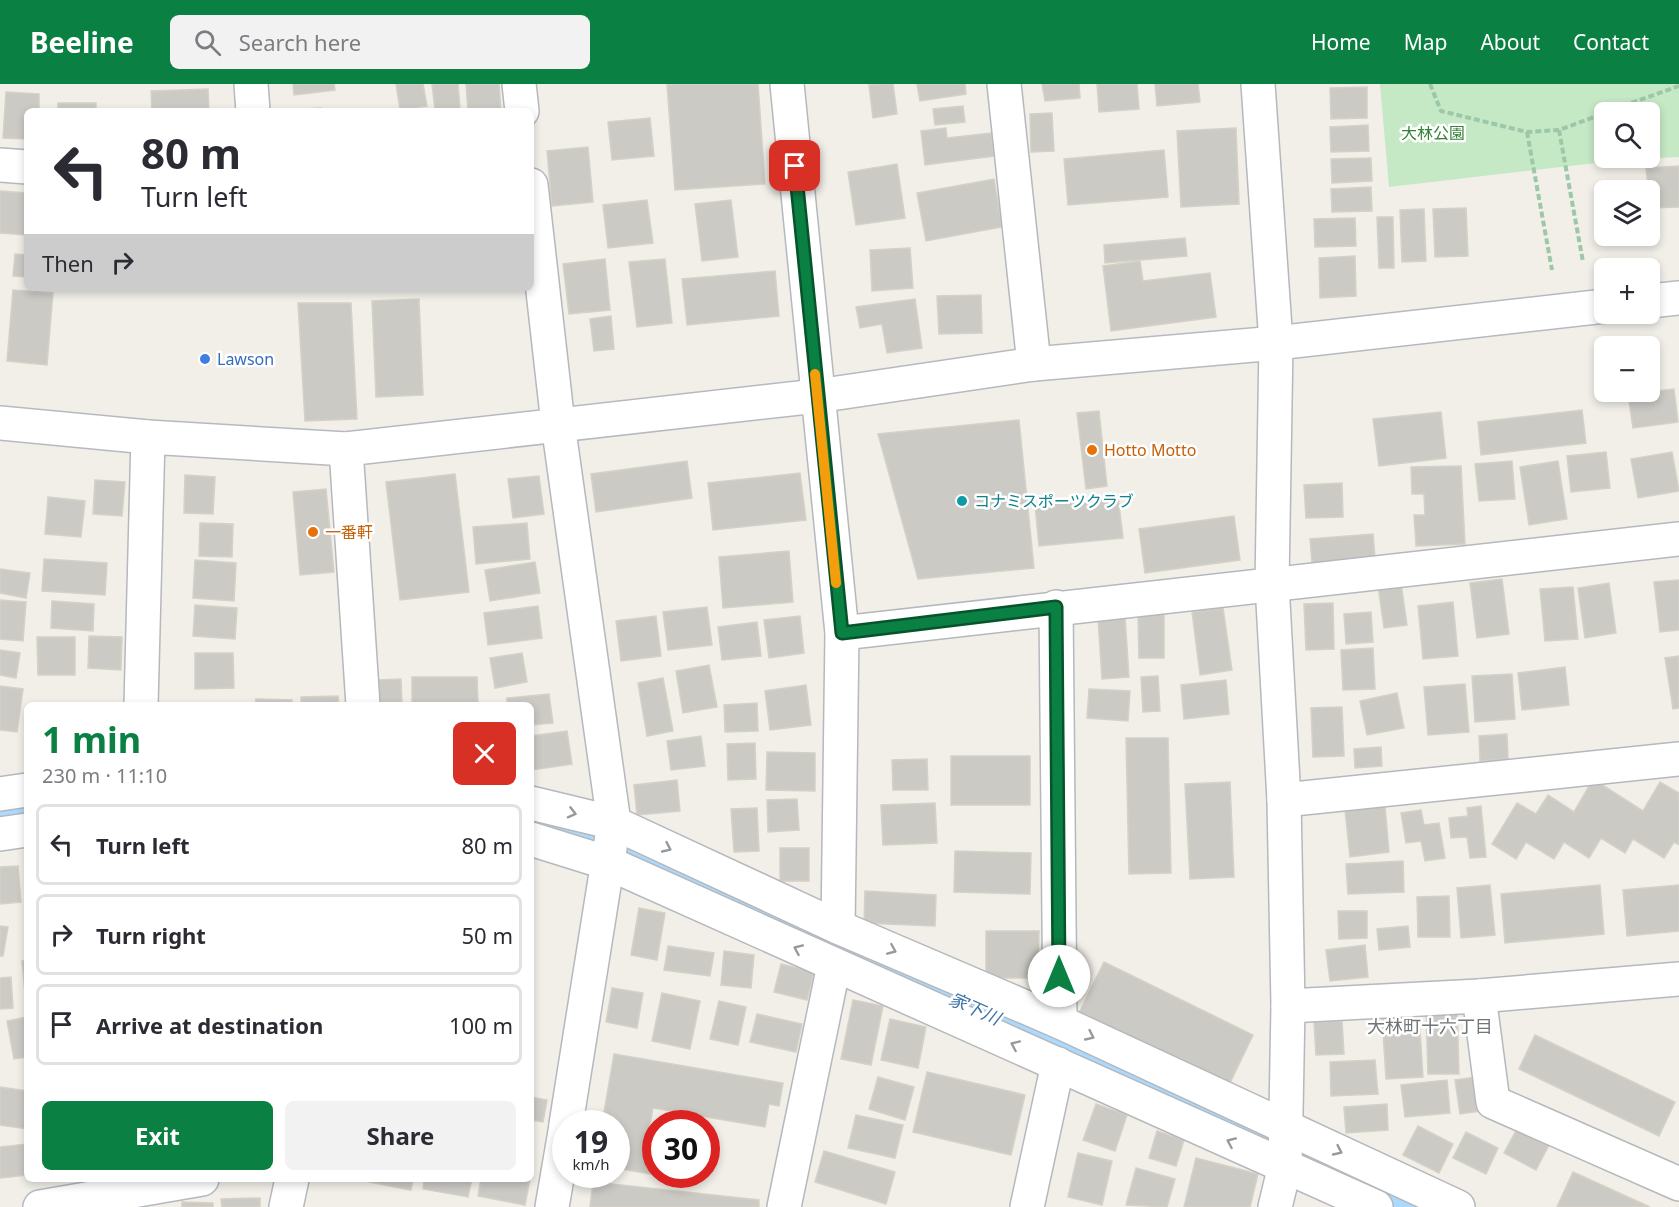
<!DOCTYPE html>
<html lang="en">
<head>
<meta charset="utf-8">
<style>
	:root { --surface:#fff; --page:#f2f2f3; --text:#2b2b33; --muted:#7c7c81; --line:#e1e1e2; --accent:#0b8043 }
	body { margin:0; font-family:"Noto Sans","Noto Sans JP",sans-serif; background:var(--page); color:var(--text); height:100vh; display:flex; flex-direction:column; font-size:22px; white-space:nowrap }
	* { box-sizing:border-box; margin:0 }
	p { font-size:20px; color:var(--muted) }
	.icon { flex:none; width:33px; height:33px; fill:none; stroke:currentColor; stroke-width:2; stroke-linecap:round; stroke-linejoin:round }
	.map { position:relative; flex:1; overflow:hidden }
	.panel { position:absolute; left:24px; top:618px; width:510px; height:480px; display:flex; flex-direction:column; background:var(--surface); border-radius:9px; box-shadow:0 3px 9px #0003 }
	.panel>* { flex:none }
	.banner { position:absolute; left:24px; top:24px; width:510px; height:183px; border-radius:9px; box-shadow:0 3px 9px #0003; background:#fff; color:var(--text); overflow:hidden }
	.fabs { position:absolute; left:1594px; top:18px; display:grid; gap:12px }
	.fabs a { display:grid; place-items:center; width:66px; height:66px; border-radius:9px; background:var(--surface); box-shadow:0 3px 9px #0003; font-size:30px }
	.speed { position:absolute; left:552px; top:1026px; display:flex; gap:12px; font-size:30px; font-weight:700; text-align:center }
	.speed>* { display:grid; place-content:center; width:78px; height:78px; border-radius:50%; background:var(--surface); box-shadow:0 3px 9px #0003; line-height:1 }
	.speed small { font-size:15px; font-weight:400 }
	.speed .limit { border:9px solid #d22; background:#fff; color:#111 }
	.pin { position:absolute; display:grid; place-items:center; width:51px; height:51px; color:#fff; margin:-26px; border-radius:12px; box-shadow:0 3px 9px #0006 }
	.me { position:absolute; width:66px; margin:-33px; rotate:0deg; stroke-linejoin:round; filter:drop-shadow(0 0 4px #0008) }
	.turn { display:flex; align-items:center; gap:21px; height:126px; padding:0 18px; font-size:27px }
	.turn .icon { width:78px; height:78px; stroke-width:2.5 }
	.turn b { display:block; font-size:42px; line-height:51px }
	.then { display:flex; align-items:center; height:57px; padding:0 18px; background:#0003; gap:12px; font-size:22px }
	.round { display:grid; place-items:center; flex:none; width:63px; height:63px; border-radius:9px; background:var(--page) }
	.summary { display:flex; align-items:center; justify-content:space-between; height:102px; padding:0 18px }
	h1 { font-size:36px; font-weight:700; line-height:45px; color:var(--accent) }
	.action { display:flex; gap:12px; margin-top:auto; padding:12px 18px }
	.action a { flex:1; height:69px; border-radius:9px; background:var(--accent); color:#fff; font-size:24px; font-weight:700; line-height:69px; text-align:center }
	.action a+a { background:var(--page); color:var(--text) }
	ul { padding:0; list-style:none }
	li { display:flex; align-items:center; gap:18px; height:81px; margin:0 12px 9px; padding:0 6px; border:3px solid var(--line); border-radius:9px }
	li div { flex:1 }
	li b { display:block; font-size:22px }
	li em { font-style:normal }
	header { display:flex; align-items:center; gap:36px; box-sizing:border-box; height:84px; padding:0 30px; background:var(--accent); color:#fff }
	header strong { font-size:28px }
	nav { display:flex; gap:33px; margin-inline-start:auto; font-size:21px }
	.search { width:420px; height:54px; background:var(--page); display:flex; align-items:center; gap:15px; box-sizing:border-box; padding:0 21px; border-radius:9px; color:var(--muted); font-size:22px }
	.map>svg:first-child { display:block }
	.green { fill:#c5e8c5; fill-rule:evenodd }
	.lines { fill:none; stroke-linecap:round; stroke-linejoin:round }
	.river { stroke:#aadaff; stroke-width:56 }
	.building { fill:#cccac5; stroke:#d6d1c6; stroke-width:1.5 }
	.street-casing { stroke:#b5b8bc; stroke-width:36 }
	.secondary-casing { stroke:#b6babf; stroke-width:36 }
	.path { stroke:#9cc7a9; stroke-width:4; stroke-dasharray:6 3; stroke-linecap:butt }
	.street { stroke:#fff; stroke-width:33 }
	.secondary { stroke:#fff; stroke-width:33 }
	.oneway { stroke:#979a9d }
	.route-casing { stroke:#07532c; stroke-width:15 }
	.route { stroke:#0b8043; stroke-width:10 }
	.slow { stroke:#f59e0b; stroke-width:10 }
	.shop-dot { fill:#3f7fe0; stroke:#fff; stroke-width:2 }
	.food-dot { fill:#e8710a; stroke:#fff; stroke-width:2 }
	.culture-dot { fill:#0f9aa8; stroke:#fff; stroke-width:2 }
	.labels { text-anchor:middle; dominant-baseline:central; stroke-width:5; stroke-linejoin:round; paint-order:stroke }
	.park-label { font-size:16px; fill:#348238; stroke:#fff }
	.shop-label { font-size:16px; fill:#366cbe; stroke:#fff; text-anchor:start }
	.food-label { font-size:16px; fill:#c56008; stroke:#fff; text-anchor:start }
	.culture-label { font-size:16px; fill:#0d838f; stroke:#fff; text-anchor:start }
	.water-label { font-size:18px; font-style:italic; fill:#4174aa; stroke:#fff }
	.neighbourhood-label { font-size:18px; fill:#70757a; stroke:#fff }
</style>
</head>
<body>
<header>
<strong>Beeline</strong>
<div class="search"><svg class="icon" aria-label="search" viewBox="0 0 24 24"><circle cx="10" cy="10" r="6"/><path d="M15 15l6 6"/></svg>Search here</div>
<nav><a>Home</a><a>Map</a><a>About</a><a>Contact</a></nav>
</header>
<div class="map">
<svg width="1679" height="1123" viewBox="0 0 1679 1123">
	<rect width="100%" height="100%" fill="#f1efe8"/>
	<path class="green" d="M 1380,0 L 1679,0 L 1679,73 L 1630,75 L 1389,103 ZM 1605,28 L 1650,28 L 1650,74 L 1605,74 Z"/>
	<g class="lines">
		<g class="river">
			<polyline points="0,730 27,727"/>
			<polyline points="531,736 548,739 641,773 1415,1123"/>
		</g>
	</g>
	<g class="building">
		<polygon points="293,0 334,0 335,6 294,11"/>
		<polygon points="396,0 423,0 427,22 400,26"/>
		<polygon points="432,0 458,0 460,24 435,26"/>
		<polygon points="466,0 499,0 501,27 468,27"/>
		<polygon points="688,0 758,0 765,100 675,106 667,1"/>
		<polygon points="893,0 897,30 873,34 869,1"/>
		<polygon points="917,0 965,0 966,10 920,17"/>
		<polygon points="1042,0 1079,0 1080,14 1045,17"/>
		<polygon points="1097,0 1137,0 1139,25 1099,28"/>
		<polygon points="1155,0 1198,0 1200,18 1157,22"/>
		<polygon points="1367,3 1367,34 1331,35 1330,4"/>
		<polygon points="208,5 209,27 152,27 151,7"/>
		<polygon points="6,8 39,10 39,27 27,27 27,55 3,54"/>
		<rect x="58" y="19" width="38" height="8"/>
		<polygon points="963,22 965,38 935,41 933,25"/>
		<polygon points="321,24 322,27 275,27"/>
		<polygon points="1052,29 1054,67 1031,68 1030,30"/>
		<polygon points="650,34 654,72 612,76 608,38"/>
		<polygon points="1368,41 1369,67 1331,68 1330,43"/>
		<polygon points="946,44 947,54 991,49 994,72 925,81 921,47"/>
		<polygon points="1236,44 1239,120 1181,123 1177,47"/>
		<polygon points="588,63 593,118 552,122 547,67"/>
		<polygon points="1164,66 1168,113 1068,121 1064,75"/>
		<polygon points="1371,74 1372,97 1332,99 1331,75"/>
		<polygon points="897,80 905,134 856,141 848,88"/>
		<polygon points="1679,82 1679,123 1650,124 1646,84"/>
		<polygon points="994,95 1002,143 926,157 917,109"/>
		<polygon points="1371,103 1372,127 1332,128 1331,105"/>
		<polygon points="0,107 27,109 27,151 0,149"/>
		<polygon points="647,116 653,159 608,164 603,121"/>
		<polygon points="731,116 738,173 702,177 695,120"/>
		<polygon points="1466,124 1468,172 1435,173 1433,125"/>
		<polygon points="1424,125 1426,177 1402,178 1400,126"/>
		<polygon points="1377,133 1393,133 1394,184 1379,184"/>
		<polygon points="1355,134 1356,162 1315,163 1314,135"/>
		<polygon points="1185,154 1187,172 1105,179 1104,161"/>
		<polygon points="910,164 913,204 872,207 870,166"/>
		<polygon points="15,170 27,171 27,193 13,192"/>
		<polygon points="1355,172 1356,212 1320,214 1319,174"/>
		<polygon points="605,175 610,226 569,230 563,180"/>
		<polygon points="665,175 672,239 637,243 629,178"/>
		<polygon points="1140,177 1143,197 1210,189 1216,233 1111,247 1103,182"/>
		<polygon points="775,187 779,232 687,241 682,195"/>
		<polygon points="13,206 53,209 47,281 7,277"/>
		<polygon points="981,211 982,249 939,250 937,212"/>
		<polygon points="419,215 423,311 376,313 372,217"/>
		<polygon points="915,215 922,264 887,269 882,240 860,244 856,223"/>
		<polygon points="298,219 351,219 357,335 305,337"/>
		<polygon points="611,232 614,265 594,267 590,235"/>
		<polygon points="1674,305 1678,338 1633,344 1628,310"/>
		<polygon points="1582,326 1586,359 1481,371 1478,338"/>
		<polygon points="1099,327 1107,402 1086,405 1077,329"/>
		<polygon points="1441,328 1446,374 1379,382 1373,335"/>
		<polygon points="1019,336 1034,484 918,495 878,350"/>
		<polygon points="1606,368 1610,404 1571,408 1567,372"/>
		<polygon points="1672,368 1679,407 1638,414 1631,375"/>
		<polygon points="687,377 692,414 596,428 591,390"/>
		<polygon points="1512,377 1515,415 1479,417 1475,380"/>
		<polygon points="1558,377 1567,435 1529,441 1520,383"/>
		<polygon points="1461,382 1465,460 1416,462 1414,431 1425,431 1424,410 1412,410 1411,383"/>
		<polygon points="800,389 806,436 713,446 708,399"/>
		<polygon points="455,390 469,508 400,516 386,398"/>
		<polygon points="185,391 215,393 213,430 184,429"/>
		<polygon points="539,392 544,430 513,434 508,395"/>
		<polygon points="95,396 125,398 122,432 93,430"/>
		<polygon points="1342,399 1343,433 1306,434 1304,401"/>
		<polygon points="326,405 334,488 300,491 293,408"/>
		<polygon points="1118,412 1123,454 1039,462 1035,421"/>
		<polygon points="48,413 85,417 81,453 45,450"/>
		<polygon points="1234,432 1240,476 1145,489 1139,445"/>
		<polygon points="200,439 233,440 232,473 199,472"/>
		<polygon points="527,439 530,475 476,480 473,443"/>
		<polygon points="1373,450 1375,474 1312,479 1310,455"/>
		<polygon points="789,467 793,518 723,524 719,473"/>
		<polygon points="44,475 107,479 105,511 42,507"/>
		<polygon points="195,476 236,479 234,517 193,514"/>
		<polygon points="535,478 540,509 490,517 485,486"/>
		<polygon points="0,485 30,489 26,514 0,509"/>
		<polygon points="1502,495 1509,550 1477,554 1470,499"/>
		<polygon points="1679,496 1679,546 1660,548 1654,498"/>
		<polygon points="1401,499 1407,541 1384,544 1378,502"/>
		<polygon points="1609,499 1616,549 1585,554 1578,504"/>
		<polygon points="1573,503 1578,555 1545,557 1540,505"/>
		<polygon points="0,516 26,518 23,557 0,555"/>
		<polygon points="52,517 94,520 93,547 51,544"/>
		<polygon points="1453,518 1458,572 1423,575 1418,522"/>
		<polygon points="1333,519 1334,565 1306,566 1304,520"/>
		<polygon points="195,521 237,524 235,555 193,552"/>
		<polygon points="538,522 542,554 488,561 484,529"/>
		<polygon points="707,523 712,561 668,566 663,528"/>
		<polygon points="1223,524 1232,586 1200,591 1192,528"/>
		<polygon points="1371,528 1373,558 1346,560 1344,530"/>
		<polygon points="1138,530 1164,530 1164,574 1139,574"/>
		<polygon points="656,532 661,572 621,577 616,537"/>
		<polygon points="800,532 804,569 769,574 764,536"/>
		<polygon points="1125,533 1129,593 1102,595 1098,535"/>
		<polygon points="757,538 761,572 722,576 718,543"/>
		<polygon points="89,552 122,553 121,586 88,584"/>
		<polygon points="37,553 75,553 75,591 38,591"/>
		<polygon points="1373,564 1375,605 1343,606 1341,566"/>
		<polygon points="0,566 20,569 16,594 0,591"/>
		<polygon points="195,569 233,569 234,604 195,605"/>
		<polygon points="522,569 527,598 495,604 490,574"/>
		<polygon points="1679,572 1679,624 1673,625 1665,574"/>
		<polygon points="709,581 717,623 683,629 676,587"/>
		<polygon points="1565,583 1569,621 1522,626 1518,589"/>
		<polygon points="1512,590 1515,635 1475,638 1472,592"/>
		<polygon points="1158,592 1160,627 1143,628 1141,593"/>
		<polygon points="412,593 477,593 478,621 412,621"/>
		<polygon points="663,594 673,647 647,652 638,599"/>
		<polygon points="401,595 402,620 378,621 377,596"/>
		<polygon points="1226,596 1229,630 1184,635 1181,601"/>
		<polygon points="1465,600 1469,648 1428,651 1424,603"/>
		<polygon points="806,601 811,641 770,646 765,607"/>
		<polygon points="0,602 23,605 17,648 0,646"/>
		<polygon points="1089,605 1130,607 1128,637 1087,634"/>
		<polygon points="1397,609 1404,644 1367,651 1360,617"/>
		<polygon points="549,610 553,639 531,641 531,621 507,621 507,614"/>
		<polygon points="338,612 339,621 301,621 301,613"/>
		<polygon points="256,615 292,616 292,621 255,621"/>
		<polygon points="757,619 758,647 725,648 724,621"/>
		<polygon points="1342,623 1344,672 1313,673 1311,624"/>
		<polygon points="567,647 572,680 532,686 531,652"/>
		<polygon points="1507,650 1508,675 1480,677 1479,652"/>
		<polygon points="701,652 705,682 671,686 667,657"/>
		<polygon points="1126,654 1168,654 1171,789 1129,790"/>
		<polygon points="755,659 756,695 728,696 727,660"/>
		<polygon points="1381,663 1382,682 1355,684 1354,665"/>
		<polygon points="767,668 815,669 815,707 766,706"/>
		<rect x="951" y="672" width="79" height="49"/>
		<polygon points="927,675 928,706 893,706 892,676"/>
		<polygon points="1593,695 1643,727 1660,698 1679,709 1679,761 1674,758 1664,774 1633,755 1625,769 1601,754 1589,774 1564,758 1554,775 1526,758 1516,775 1492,760 1517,719 1536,730 1548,711 1574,728"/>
		<polygon points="677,696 680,727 637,731 634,701"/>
		<polygon points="1230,698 1234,793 1190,795 1185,700"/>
		<polygon points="797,715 799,746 768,748 767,716"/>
		<polygon points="935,719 937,759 883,761 881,721"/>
		<polygon points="1385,722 1389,768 1350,773 1345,726"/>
		<polygon points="1481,722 1486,773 1470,774 1467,753 1451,754 1449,734 1468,732 1467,724"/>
		<polygon points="757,724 759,767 734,768 731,725"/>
		<polygon points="1421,726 1424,741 1439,739 1445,774 1425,777 1421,757 1406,759 1401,729"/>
		<rect x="780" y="764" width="29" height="33"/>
		<polygon points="955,767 1031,769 1030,810 954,808"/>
		<polygon points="1403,777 1404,808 1348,810 1346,780"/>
		<polygon points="18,782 21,818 0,820 0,783"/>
		<polygon points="1490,801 1495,851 1461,854 1457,804"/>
		<polygon points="1600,801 1604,850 1505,859 1501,810"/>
		<polygon points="1679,801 1679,847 1627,852 1623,806"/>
		<polygon points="865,807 936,811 935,842 864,839"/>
		<polygon points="1449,812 1450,853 1418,853 1417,813"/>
		<polygon points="639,824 665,829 657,876 631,871"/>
		<polygon points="1338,827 1367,827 1367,854 1339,855"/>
		<polygon points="0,842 8,843 3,872 0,872"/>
		<polygon points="1408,842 1410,863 1379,866 1377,845"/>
		<polygon points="986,847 1039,847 1038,894 986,894"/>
		<polygon points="1365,861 1368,893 1330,897 1326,866"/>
		<polygon points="668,862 714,869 710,892 664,886"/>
		<polygon points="724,867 754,871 751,904 721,901"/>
		<polygon points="27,876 27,919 26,919 22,877"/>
		<polygon points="1104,878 1253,951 1228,1003 1078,931"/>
		<polygon points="781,880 814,888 807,916 774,908"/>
		<polygon points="11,893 13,924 0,925 0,894"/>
		<polygon points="612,904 643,909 637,944 606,938"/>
		<polygon points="662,909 700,917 690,965 652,957"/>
		<polygon points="853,916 883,922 871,981 841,975"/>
		<polygon points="719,917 746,923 738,961 710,955"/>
		<polygon points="1457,922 1459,990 1428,990 1426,923"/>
		<polygon points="757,930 802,940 796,968 750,958"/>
		<polygon points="1419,930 1423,993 1386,995 1382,932"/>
		<polygon points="27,933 27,973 14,975 7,937"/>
		<polygon points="890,935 926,943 918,984 881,976"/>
		<polygon points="1342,937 1344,970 1316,971 1314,938"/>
		<polygon points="1535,951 1675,1018 1659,1052 1519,985"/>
		<polygon points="614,970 783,999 779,1022 769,1020 765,1043 653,1024 644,1071 656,1073 657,1091 616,1084 616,1040 602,1040"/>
		<polygon points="1375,976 1378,1010 1331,1012 1330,978"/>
		<polygon points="927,988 1025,1011 1011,1071 913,1048"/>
		<polygon points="878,993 914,1003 905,1036 869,1025"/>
		<polygon points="1476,993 1480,1027 1460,1030 1455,996"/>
		<polygon points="1447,996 1450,1029 1405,1033 1401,1001"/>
		<polygon points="0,1003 27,1007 27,1045 0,1041"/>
		<polygon points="531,1013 547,1016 543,1038 531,1036"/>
		<polygon points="1096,1020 1127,1031 1115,1067 1083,1056"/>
		<polygon points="1387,1020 1388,1046 1346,1049 1344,1023"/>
		<polygon points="856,1031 903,1041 895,1074 848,1064"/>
		<polygon points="1418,1042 1453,1060 1439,1089 1403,1071"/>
		<polygon points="1518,1043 1550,1059 1536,1086 1504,1069"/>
		<polygon points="1157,1047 1184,1056 1176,1082 1149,1074"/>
		<polygon points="1466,1048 1498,1064 1486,1090 1453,1074"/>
		<polygon points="27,1060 27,1091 0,1094 0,1063"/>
		<polygon points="824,1067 895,1088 886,1120 815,1098"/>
		<polygon points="1078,1069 1112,1077 1102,1121 1068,1113"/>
		<polygon points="1196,1074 1258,1090 1250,1123 1184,1123"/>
		<polygon points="1136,1084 1175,1095 1167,1123 1126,1121"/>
		<polygon points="1573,1088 1650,1123 1557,1123"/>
		<polygon points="370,1095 413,1095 411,1106 369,1098"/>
		<polygon points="424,1095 472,1095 468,1113 423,1105"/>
		<polygon points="481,1095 530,1095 525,1121 478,1112"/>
		<polygon points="593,1098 759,1116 759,1123 590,1123"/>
		<polygon points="260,1114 260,1123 222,1123 221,1115"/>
		<polygon points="182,1118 213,1119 213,1123 182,1123"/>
	</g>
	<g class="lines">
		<defs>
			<g id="street">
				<polyline points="251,0 253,27"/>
				<polyline points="519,0 522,27"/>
				<polyline points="787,0 842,549 838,843"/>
				<polyline points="1004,0 1034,280"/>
				<polyline points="1258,0 1276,259 1272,500 1284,716 1288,922 1285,1082 1275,1123"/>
				<polyline points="0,81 27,83"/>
				<polyline points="531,101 558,340 614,739 566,1040"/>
				<polyline points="346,365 363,621"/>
				<polyline points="1056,523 1060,938"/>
				<polyline points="842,549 1679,455"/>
				<polyline points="141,621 148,353"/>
				<polyline points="0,710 27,706"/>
				<polyline points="1284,716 1679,675"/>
				<polyline points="531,719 614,739 838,843 1060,938 1458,1123"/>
				<polyline points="0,750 27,746"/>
				<polyline points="531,755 608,779 1376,1123"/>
				<polyline points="1479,912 1493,1018 1679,1100"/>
				<polyline points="1288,922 1479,912 1679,895"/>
				<polyline points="40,1123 202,1095"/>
				<polyline points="286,1123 292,1095"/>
				<polyline points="552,1123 566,1042"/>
				<polyline points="784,1123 834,881"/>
				<polyline points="1027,1123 1058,980"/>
			</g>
			<g id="secondary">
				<polyline points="1650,217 1679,214"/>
				<polyline points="0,339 148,353 346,365 817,312 1034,280 1276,259 1605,222"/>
			</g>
		</defs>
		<use href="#street" class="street-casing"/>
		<use href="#secondary" class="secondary-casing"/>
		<g class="path">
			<polyline points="1430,0 1441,27 1527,48 1559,46 1605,29"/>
			<polyline points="1606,28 1679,2"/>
			<polyline points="1559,46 1583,178"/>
			<polyline points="1527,48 1552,186"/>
		</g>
		<use href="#street" class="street"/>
		<use href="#secondary" class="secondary"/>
	</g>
	<defs><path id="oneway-chevron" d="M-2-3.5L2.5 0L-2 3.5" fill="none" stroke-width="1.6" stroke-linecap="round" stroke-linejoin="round" transform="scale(1.5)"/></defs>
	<g class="oneway">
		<use href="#oneway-chevron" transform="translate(572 729) rotate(14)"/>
		<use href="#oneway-chevron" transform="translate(667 764) rotate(25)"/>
		<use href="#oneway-chevron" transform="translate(798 865) rotate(-156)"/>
		<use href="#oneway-chevron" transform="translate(892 866) rotate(23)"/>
		<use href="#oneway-chevron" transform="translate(1090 952) rotate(25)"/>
		<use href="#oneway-chevron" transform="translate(1015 961) rotate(-156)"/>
		<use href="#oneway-chevron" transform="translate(1231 1058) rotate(-156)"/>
		<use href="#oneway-chevron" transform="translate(1338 1067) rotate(25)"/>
	</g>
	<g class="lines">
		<defs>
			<polyline id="route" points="795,82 842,549 1056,523 1059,892"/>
		</defs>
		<use href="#route" class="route-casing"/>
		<use href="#route" class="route"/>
		<polyline class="slow" points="815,290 836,499"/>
	</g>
	<circle class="shop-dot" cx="205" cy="275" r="6"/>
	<g class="food-dot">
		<circle cx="1092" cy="366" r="6"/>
		<circle cx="313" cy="448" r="6"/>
	</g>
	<circle class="culture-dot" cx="962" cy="417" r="6"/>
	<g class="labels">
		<g class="park-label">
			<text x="1433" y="49">大林公園</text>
		</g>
		<g class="shop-label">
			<text x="217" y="275">Lawson</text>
		</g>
		<g class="food-label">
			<text x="1104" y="366">Hotto Motto</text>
			<text x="325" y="448">一番軒</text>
		</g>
		<g class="culture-label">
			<text x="974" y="417">コナミスポーツクラブ</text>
		</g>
		<g class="water-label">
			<text transform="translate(975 924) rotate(24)">家下川</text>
		</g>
		<g class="neighbourhood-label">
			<text x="1430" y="942">大林町十六丁目</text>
		</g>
	</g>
</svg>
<div class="fabs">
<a><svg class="icon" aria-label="search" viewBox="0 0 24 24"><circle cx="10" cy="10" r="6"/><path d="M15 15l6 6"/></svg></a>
<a><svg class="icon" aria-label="layers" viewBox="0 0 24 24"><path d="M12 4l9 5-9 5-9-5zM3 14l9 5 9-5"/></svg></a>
<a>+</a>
<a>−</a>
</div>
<div class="speed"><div>19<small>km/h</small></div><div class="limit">30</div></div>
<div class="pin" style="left:795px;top:82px;background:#d93025"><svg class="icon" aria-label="arrive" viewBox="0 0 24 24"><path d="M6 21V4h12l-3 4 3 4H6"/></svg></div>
<svg class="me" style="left:1059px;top:892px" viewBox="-20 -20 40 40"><circle r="19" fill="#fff"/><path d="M0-13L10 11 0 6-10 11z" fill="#0b8043"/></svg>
<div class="banner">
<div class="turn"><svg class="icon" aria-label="left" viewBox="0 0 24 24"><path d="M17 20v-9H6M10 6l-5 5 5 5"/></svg><div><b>80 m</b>Turn left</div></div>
<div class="then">Then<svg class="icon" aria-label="right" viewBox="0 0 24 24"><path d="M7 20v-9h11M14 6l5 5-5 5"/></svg></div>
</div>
<section class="panel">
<div class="summary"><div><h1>1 min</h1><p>230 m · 11:10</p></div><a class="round" style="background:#d93025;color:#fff"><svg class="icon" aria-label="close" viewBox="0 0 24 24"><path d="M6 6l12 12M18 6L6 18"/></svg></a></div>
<ul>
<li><svg class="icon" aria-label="left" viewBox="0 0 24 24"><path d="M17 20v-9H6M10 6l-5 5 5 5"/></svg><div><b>Turn left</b></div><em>80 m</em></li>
<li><svg class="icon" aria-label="right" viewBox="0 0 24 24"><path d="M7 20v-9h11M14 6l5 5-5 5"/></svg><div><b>Turn right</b></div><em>50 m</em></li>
<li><svg class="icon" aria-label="arrive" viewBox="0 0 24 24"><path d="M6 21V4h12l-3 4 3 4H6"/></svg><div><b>Arrive at destination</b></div><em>100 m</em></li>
</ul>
<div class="action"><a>Exit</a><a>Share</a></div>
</section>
</div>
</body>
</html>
